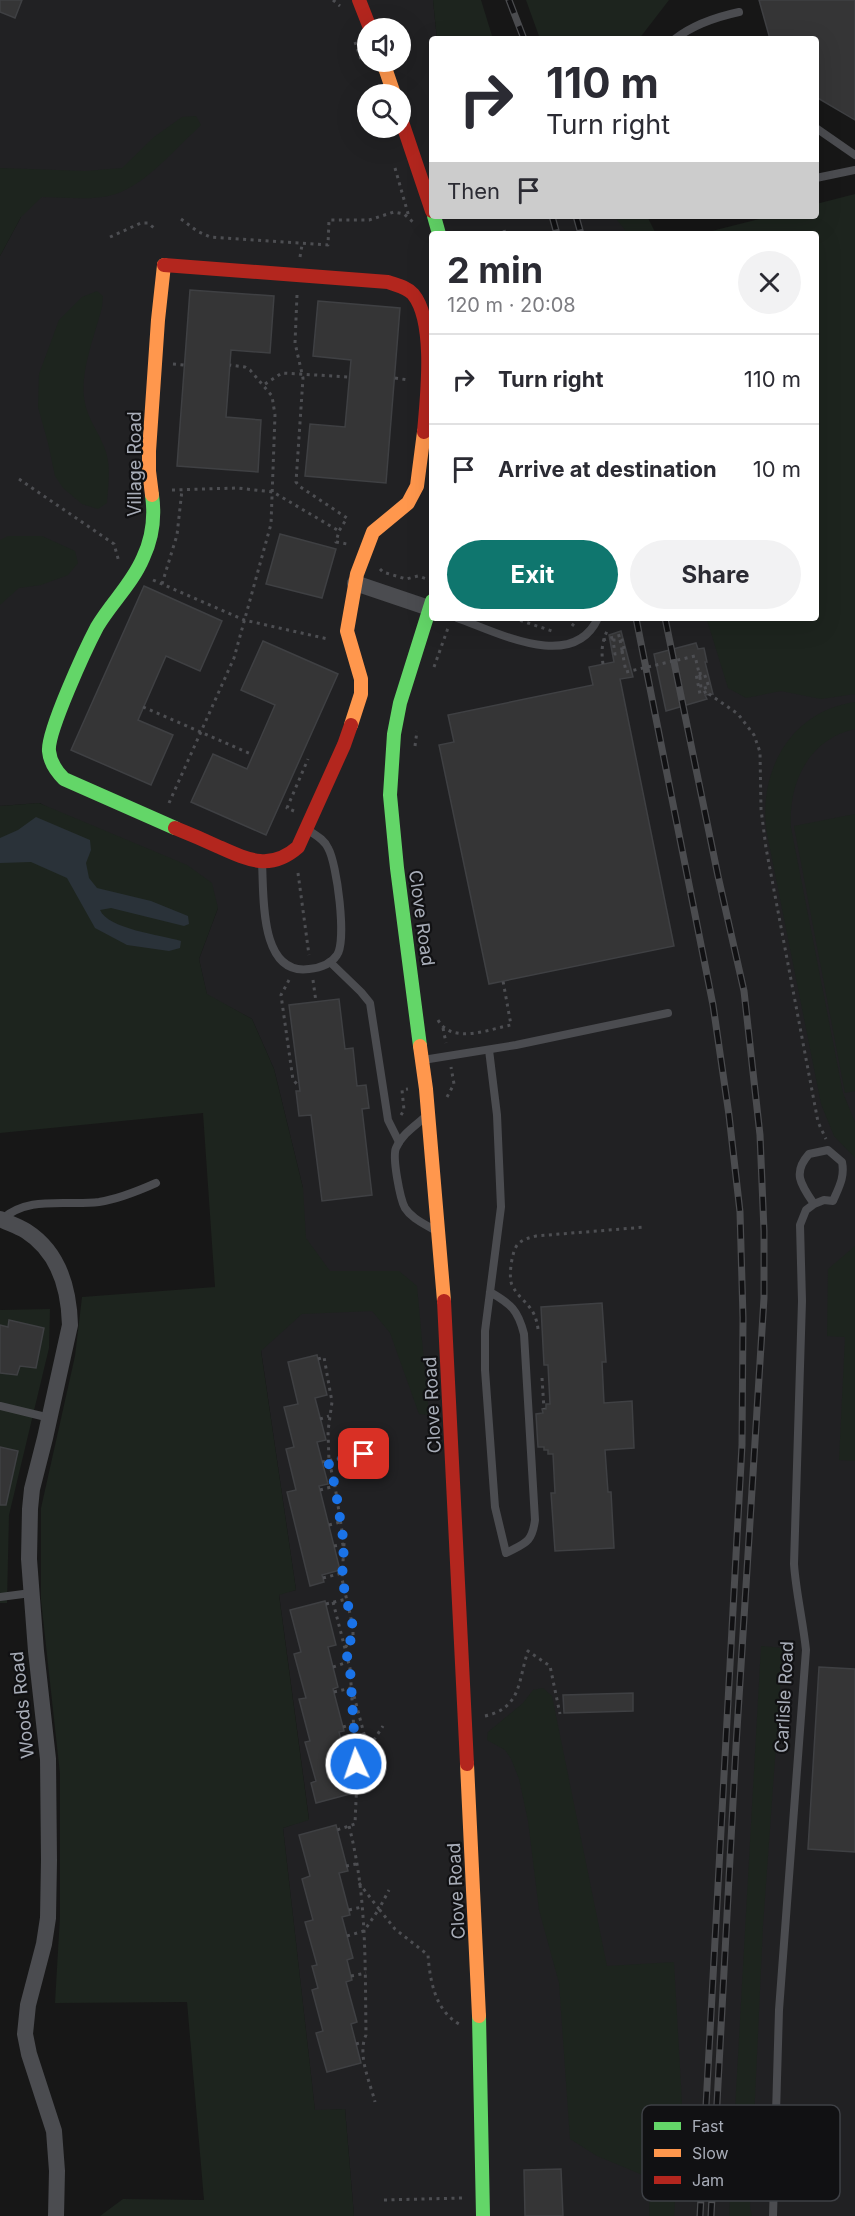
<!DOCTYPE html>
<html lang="en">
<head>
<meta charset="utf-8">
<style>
	:root { --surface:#fff; --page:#f2f2f3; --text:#2b2b33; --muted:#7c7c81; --line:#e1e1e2; --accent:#0f766e }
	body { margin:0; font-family:Inter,sans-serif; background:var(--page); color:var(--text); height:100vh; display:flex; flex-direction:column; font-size:22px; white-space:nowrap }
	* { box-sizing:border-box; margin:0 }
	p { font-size:20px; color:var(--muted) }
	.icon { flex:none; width:33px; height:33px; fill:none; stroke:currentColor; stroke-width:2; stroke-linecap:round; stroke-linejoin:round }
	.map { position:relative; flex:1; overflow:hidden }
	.sheet { position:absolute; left:429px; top:231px; width:390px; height:390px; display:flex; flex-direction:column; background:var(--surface); border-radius:6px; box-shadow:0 6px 24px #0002 }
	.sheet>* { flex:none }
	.top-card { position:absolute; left:429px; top:36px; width:390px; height:183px; border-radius:6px; box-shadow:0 6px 24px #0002; background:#fff; color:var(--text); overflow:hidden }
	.buttons { position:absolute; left:357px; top:18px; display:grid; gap:12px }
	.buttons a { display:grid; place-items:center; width:54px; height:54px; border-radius:50%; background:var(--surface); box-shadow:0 6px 24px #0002; font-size:30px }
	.pin { position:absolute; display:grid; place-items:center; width:51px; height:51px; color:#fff; margin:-26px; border-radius:12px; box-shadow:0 3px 9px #0006 }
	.me { position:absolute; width:66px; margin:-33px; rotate:357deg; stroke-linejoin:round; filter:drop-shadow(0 0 4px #0008) }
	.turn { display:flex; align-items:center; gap:21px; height:126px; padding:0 18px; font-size:27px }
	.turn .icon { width:78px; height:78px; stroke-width:2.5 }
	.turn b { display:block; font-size:42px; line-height:51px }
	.then { display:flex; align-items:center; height:57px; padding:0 18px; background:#0003; gap:12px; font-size:22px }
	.round { display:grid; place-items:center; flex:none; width:63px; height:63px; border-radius:32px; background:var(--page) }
	.summary { display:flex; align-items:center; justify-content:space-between; height:102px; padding:0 18px }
	h1 { font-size:36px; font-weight:700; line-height:45px }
	.cta { display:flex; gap:12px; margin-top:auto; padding:12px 18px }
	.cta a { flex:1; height:69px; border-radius:36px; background:var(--accent); color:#fff; font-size:24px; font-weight:700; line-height:69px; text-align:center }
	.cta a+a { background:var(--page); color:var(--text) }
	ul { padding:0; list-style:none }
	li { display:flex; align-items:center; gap:18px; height:90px; padding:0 18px; border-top:2px solid var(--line) }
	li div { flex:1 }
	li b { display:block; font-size:22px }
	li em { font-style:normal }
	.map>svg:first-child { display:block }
	.built { fill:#212123; fill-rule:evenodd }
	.green { fill:#1d241e }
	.water { fill:#2a3239 }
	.building { fill:#353536; stroke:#3f4043; stroke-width:1.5 }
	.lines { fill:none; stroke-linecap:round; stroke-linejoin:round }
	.path { stroke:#4d4e52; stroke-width:3; stroke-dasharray:3 4.5; stroke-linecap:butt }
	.lane { stroke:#4b4c50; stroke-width:8 }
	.street { stroke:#4b4c50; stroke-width:16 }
	.fast { stroke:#63d668; stroke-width:14 }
	.slow { stroke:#ff974d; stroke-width:14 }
	.jam { stroke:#b3261e; stroke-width:14 }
	.rail-casing { stroke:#4b4c4f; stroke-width:7 }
	.rail { stroke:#111113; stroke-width:4.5; stroke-dasharray:14; stroke-linecap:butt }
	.path-bridge { stroke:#4d4e52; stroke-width:3; stroke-dasharray:3 4.5; stroke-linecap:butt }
	.route { stroke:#1a73e8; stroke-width:10; stroke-dasharray:0 18 }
	.labels { text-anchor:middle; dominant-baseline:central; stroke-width:4.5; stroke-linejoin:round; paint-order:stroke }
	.street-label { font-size:18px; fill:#a8adb8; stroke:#111113 }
	.key { fill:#111113; stroke:#3e4045; stroke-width:1.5 }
	.key-label { font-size:16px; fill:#a8adb8 }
</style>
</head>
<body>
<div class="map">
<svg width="855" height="2216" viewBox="0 0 855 2216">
	<rect width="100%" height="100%" fill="#171717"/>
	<path class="built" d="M 0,0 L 433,0 L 437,39 L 432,39 L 432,216 L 624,216 L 631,234 L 432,234 L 432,618 L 816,618 L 855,316 L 855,2216 L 354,2216 L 345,2109 L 315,2111 L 283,1828 L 309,1819 L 279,1594 L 296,1590 L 261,1350 L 303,1188 L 274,1069 L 252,1019 L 207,995 L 199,959 L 218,908 L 40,803 L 0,806 L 0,256 L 21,217 L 8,169 L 0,168 ZM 368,28 L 400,28 L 400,62 L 368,62 ZM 368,94 L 400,94 L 400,128 L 368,128 Z"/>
	<g class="green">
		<polygon points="433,0 481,0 493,39 437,39"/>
		<polygon points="526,0 669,0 639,39 540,39"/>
		<path d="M 196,116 L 201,125 L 193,133 C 171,153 149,180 121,192 C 98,202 67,197 42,197 L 21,217 L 0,256 L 0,168 L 85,171 L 122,168 L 154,137 L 182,117 Z"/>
		<polygon points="855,194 855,694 821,699 781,691 746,698 728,688 707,620 703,618 816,618 816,234 700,234 771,216 816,216 816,204"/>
		<polygon points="614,216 647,216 656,234 628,234"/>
		<path d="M 97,291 L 103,296 L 102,307 C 95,335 81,368 84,397 C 86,418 100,433 106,452 C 111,468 108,487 107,503 L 98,509 L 82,504 L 63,488 L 55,476 L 48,443 L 38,407 L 39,374 L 59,320 L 82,297 Z"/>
		<polygon points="8,536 42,536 75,551 78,563 68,575 41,585 19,588 0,605 0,540"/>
		<path d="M 855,702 L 855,729 C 808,739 788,784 791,828 L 843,1093 L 855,1122 L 855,1158 L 834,1136 L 821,1104 L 767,834 C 757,773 790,711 855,702 Z"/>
		<polygon points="39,803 187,865 212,883 218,908 199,959 207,994 252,1019 274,1069 303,1188 306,1238 330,1271 399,1271 417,1286 429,1415 419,1414 390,1333 372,1311 302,1314 261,1351 296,1590 279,1595 309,1820 283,1828 315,2110 345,2109 354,2216 100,2216 123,2199 204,2200 187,2002 55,2003 60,1916 60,1774 41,1600 41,1508 75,1356 82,1297 215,1287 203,1113 0,1133 0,806"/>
		<polygon points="855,814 855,1091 845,1093 794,826"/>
		<polygon points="855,1246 855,1461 839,1460 845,1337 827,1336 828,1269"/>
		<polygon points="50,1309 49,1348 9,1515 7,1603 0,1603 0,1310"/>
		<polygon points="761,1646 783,1648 763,1926 750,2206 752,2216 729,2216"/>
		<polygon points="543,1688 552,1696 607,1966 674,1962 682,2103 674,2216 649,2216 650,2178 597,2156 570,2139 559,1983 539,1910 528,1821 519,1779 511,1759 505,1750 487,1740 488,1732 523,1703 533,1690"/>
	</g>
	<path class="water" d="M 36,817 L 90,840 L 91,850 L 86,863 L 89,878 L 97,888 L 151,901 L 188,916 L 189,924 L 184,926 L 111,908 L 100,910 C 108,929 161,935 181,941 L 180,948 L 169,951 L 127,945 L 95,928 L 67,878 L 31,862 L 0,863 L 0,838 L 18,830 Z"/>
	<g class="building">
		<polygon points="0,0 22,0 15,18 0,12"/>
		<polygon points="759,0 855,0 855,120 816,97 816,39 770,39"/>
		<polygon points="190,290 274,296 270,353 231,350 226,417 261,420 258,472 177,466"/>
		<polygon points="318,301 400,308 386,483 305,476 310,424 345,427 351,360 313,356"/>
		<polygon points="280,534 336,549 322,598 266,584"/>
		<polygon points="144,586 222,621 200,671 166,656 138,720 173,735 151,785 71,750"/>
		<polygon points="621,631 633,677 620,679 674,946 489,984 439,745 454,742 448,715 593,685 589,667 614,662 609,635"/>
		<polygon points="263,641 338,674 266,835 191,802 213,754 247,769 275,705 241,690"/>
		<polygon points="696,643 698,649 704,648 707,662 705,662 713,694 705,695 707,699 666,711 654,654"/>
		<polygon points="339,999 345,1049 353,1048 357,1086 366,1085 369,1108 362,1109 372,1195 322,1201 311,1115 299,1116 296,1091 300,1091 289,1005"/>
		<polygon points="602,1303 606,1362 602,1362 604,1403 632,1401 634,1448 605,1450 608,1492 611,1492 614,1548 555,1551 551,1493 555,1493 553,1454 548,1454 548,1450 544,1450 544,1447 538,1447 536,1414 543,1413 542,1409 546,1409 546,1404 550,1404 548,1365 544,1365 541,1307"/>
		<polygon points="9,1320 44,1328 36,1368 20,1366 17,1375 0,1373 0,1325 8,1327"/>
		<polygon points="317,1355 327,1395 315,1398 326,1440 317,1442 328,1484 319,1486 340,1570 322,1575 324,1582 310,1586 287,1492 296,1490 286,1449 294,1447 284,1407 298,1404 288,1362"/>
		<polygon points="0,1447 18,1451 6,1505 0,1505"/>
		<polygon points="325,1601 336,1645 328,1647 338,1687 333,1689 344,1731 339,1732 350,1774 345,1775 350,1794 316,1803 311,1783 316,1781 305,1742 310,1741 299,1699 306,1698 294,1654 301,1652 290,1610"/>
		<polygon points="819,1667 855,1669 855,1852 808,1849"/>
		<polygon points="633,1693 633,1711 564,1713 563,1695"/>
		<polygon points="336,1825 348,1871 339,1873 350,1915 342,1917 353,1958 347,1960 352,1980 346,1982 357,2022 351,2024 361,2063 327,2072 316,2033 323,2031 312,1990 318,1988 312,1966 317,1965 305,1922 313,1920 302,1879 310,1876 299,1835"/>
		<polygon points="561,2169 563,2216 525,2216 524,2170"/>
	</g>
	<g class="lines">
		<g class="path">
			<polyline points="333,0 340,6"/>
			<polyline points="355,42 362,62"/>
			<polyline points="395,168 409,217"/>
			<polyline points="181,219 197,231 210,237 328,245 329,220 369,220 394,212 404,214 414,223"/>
			<polyline points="488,234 508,231 513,234"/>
			<polyline points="110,237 141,223 148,223 154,228"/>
			<polyline points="300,257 302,245"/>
			<polyline points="297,295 295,343 303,378 296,482 299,486 347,518 339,531 336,542 347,544"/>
			<polyline points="173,364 184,365"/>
			<polyline points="395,378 408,380"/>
			<polyline points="265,384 282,373 349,377"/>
			<polyline points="19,479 114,544 119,562"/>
			<polyline points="172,490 237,488 273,492 339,531"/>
			<polyline points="380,569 383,572 406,579 418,576 430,580"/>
			<polyline points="153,580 244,620 328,639"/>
			<polyline points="162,584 177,535 182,490"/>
			<polyline points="513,618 552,631"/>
			<polyline points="572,626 578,618"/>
			<polyline points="603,640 621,635 625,652 615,654 613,640 620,640 622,650"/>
			<path d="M 603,664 C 601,651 602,641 608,629"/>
			<polyline points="434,667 448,628"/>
			<polyline points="700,677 701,689 709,687 704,673 696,674 700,694 708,691 709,694 738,714 754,735 760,752 761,809 766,848 818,1122 826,1139"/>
			<polyline points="143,707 253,755"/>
			<polyline points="415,746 417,731"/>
			<polyline points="169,803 234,658 271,524 275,415 272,396 250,370 245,367 230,365"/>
			<polyline points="294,811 287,808 308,759"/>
			<polyline points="298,873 309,955"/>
			<polyline points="289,980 281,995 293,1080 299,1086"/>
			<polyline points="313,980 316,1002"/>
			<path d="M 438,1020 C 452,1045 490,1029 511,1025 L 503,981"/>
			<polyline points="443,1028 446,1043"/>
			<polyline points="447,1097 454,1084 451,1067"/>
			<polyline points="401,1115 404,1110 402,1090 408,1089"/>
			<path d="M 538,1329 C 535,1304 521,1303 512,1285 C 508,1277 512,1250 518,1244 C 523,1239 529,1238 536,1236 L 646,1227"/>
			<polyline points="318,1359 324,1357 332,1402 328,1431 329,1461 335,1486 344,1544 342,1579 353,1627 353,1637 345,1648"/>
			<polyline points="542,1378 544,1409"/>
			<polyline points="320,1419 329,1416"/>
			<polyline points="322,1462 364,1454"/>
			<polyline points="320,1490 335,1486"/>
			<polyline points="329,1525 340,1522"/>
			<polyline points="334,1546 344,1544"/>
			<polyline points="323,1578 342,1573"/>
			<polyline points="333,1602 350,1668 357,1778 355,1824 337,1830"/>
			<polyline points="326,1604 347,1599"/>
			<polyline points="333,1667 348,1662"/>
			<polyline points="334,1692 351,1688"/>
			<polyline points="354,1696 368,1749 385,1770"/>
			<path d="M 485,1716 C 522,1708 518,1680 528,1651 L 550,1666 L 560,1714"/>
			<polyline points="343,1727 353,1724"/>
			<polyline points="358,1782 368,1749 383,1726"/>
			<path d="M 349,1826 C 367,1895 365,1965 366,2035 C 357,2055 370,2082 375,2102"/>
			<polyline points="346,1866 356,1864"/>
			<polyline points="359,1883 379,1909 389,1890"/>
			<polyline points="349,1910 362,1907"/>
			<path d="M 347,1936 L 364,1931 L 379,1909 L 395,1929 L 428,1955 C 430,1981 435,2010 459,2024"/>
			<polyline points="351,1976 366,1973"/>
			<polyline points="356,2044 363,2042"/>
			<polyline points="384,2200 463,2198"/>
		</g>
		<g class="lane">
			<path d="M 675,39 C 694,24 716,17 739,12"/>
			<polyline points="816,128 855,155"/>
			<polyline points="816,178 855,170"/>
			<path d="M 457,618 C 497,632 573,673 598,618"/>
			<path d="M 262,863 C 264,895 259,976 309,969 C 320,968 331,964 337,955 C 347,941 337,863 328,848 C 324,839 315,835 308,830"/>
			<polyline points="330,962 361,992 370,1003 388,1120 399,1142"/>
			<path d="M 489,1050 L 497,1115 L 501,1207 L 485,1331 L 485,1370 L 495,1507 L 506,1553 C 525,1543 532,1543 535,1520 L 524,1334 C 518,1310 511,1304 490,1292"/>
			<polyline points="423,1060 516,1045 668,1013"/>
			<path d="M 425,1117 C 415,1126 402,1134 396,1148 C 392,1157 400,1199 405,1208 C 412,1219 425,1224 436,1231"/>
			<path d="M 1,1220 C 28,1195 65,1206 99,1202 C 119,1199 138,1191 156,1183"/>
			<polyline points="0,1406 50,1418"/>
			<polyline points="0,1597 31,1593"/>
			<path d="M 773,2216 L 779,2010 L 806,1650 C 803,1621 796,1593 794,1564 L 802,1301 L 800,1225 L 806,1210 L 814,1204 L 824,1200 L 833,1201 C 839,1187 845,1177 842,1162 L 828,1150 L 809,1154 C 792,1173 801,1185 814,1204"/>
		</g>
		<g class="street">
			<polyline points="355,583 429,608"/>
			<path d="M 0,1219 C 8,1223 18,1226 26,1231 C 59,1252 69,1288 70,1325 L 45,1438 L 32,1489 L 30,1509 L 29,1559 L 36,1651 L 48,1759 L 49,1860 L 48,1918 L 44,1944 L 28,2005 L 25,2034 L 29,2054 L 54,2131 L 57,2171 L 56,2216"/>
		</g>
		<g class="fast">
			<polyline points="434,216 439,234"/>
			<path d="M 152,495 C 155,516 152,539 143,558 C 132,584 111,603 97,627 C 86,648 47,732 49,751 C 50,763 56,771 64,779 L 175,828"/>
			<polyline points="420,1046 397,868 390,795 394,734 400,703 432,601"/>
			<polyline points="479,2016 483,2216"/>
		</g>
		<g class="slow">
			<polyline points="383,62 394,94"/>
			<polyline points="152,495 149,471 149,451 158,320 164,265"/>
			<polyline points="351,725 361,694 361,679 347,631 357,574 373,532 408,503 417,486 424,432"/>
			<polyline points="420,1046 426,1089 444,1301"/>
			<polyline points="467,1764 479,2016"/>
		</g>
		<g class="jam">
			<polyline points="359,0 370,28"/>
			<polyline points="400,116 432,211"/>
			<path d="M 164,265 L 388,282 C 396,285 407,287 413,294 C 436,322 427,397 424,432"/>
			<path d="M 175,828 C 190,834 204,840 219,847 C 248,860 271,871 298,847 L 344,745 L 351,725"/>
			<polyline points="444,1301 467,1764"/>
		</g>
		<defs>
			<g id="rail">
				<polyline points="509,0 524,39"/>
				<polyline points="552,216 557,234"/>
				<polyline points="576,216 581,234"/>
				<polyline points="636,618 713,1005 729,1115 740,1212 743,1318 742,1445 700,2216"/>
				<polyline points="665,618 718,876 744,991 760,1135 764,1231 764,1298 736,1746 711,2216"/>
			</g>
		</defs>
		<use href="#rail" class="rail-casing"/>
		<use href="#rail" class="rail"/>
		<polyline class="path-bridge" points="622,650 626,672 695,656 700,677"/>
	</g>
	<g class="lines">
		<polyline class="route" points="356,1764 350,1668 345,1648 353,1637 353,1627 342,1579 344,1544 335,1486 328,1461 364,1454"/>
	</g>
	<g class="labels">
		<g class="street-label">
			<text transform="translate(134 464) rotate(-90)">Village Road</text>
			<text transform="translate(422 918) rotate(82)">Clove Road</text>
			<text transform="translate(432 1405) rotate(-93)">Clove Road</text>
			<text transform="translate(784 1697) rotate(-87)">Carlisle Road</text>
			<text transform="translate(22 1705) rotate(-96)">Woods Road</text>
			<text transform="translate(456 1891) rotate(-93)">Clove Road</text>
		</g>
	</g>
	<rect x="642" y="2105" width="198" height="96" rx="9" class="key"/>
	<rect x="654" y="2122" width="27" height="8" fill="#63d668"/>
	<rect x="654" y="2149" width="27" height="8" fill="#ff974d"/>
	<rect x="654" y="2176" width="27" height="8" fill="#b3261e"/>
	<g class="key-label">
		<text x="692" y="2132">Fast</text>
		<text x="692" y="2159">Slow</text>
		<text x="692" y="2186">Jam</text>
	</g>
</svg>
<div class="buttons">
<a><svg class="icon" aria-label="sound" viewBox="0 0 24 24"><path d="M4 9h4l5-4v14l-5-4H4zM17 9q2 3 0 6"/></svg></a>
<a><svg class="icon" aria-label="search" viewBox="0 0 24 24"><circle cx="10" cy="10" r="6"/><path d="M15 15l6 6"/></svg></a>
</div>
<div class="pin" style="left:364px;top:1454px;background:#d93025"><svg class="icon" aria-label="arrive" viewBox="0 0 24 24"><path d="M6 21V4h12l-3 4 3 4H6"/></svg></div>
<svg class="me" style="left:356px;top:1764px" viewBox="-20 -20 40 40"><circle r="17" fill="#1a73e8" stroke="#fff" stroke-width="3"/><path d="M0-11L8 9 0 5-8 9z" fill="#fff"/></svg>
<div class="top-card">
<div class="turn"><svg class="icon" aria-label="right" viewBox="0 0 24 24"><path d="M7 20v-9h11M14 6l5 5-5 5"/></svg><div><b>110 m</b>Turn right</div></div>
<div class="then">Then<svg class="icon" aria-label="arrive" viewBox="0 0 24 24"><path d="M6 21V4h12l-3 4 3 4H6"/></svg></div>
</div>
<section class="sheet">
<div class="summary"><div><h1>2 min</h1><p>120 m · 20:08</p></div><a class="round"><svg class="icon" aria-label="close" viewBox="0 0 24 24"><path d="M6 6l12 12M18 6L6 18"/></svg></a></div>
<ul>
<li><svg class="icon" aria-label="right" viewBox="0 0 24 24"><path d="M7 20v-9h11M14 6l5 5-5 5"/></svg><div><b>Turn right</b></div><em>110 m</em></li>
<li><svg class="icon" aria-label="arrive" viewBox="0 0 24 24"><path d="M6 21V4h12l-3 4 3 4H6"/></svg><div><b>Arrive at destination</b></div><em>10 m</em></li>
</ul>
<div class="cta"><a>Exit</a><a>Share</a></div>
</section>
</div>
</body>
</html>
